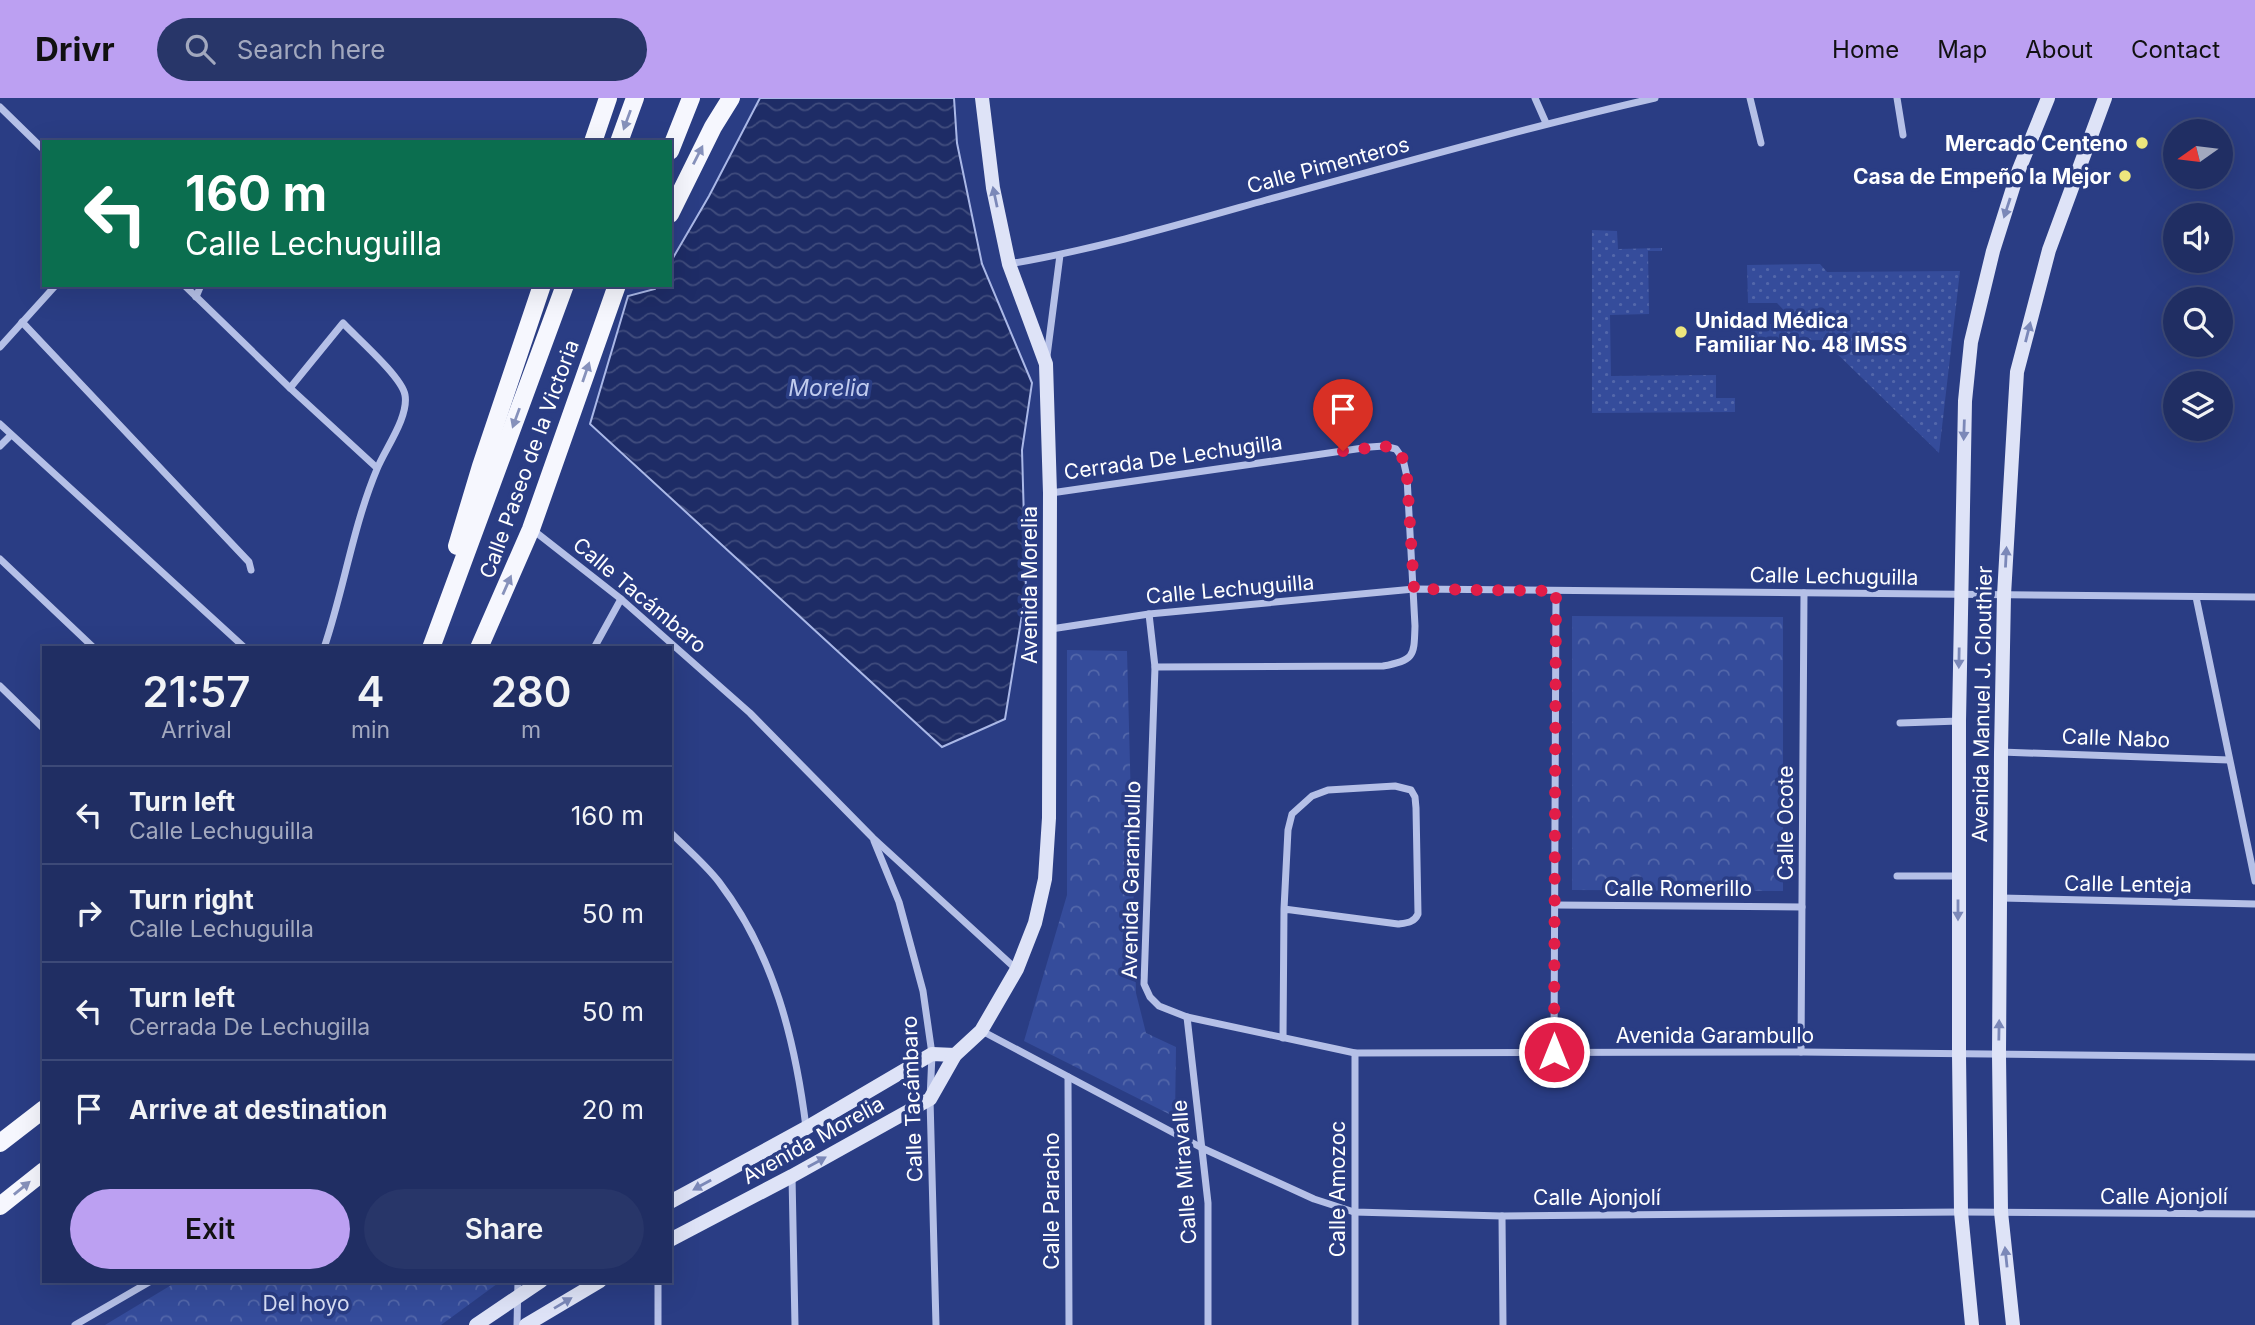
<!DOCTYPE html>
<html lang="en">
<head>
<meta charset="utf-8">
<style>
	:root { --surface:#202e63; --page:#283669; --text:#f1f3f6; --muted:#a2a8be; --line:#3d4a78; --accent:#bca0f2 }
	body { margin:0; font-family:Inter,sans-serif; background:var(--page); color:var(--text); height:100vh; display:flex; flex-direction:column; font-size:26px; white-space:nowrap }
	* { box-sizing:border-box; margin:0 }
	p { font-size:23px; color:var(--muted) }
	.icon { flex:none; width:38px; height:38px; fill:none; stroke:currentColor; stroke-width:2; stroke-linecap:round; stroke-linejoin:round }
	.map { position:relative; flex:1; overflow:hidden }
	.sheet { position:absolute; left:42px; top:548px; width:630px; height:637px; display:flex; flex-direction:column; background:var(--surface); border-radius:0px; box-shadow:0 7px 28px #0002,0 0 0 2px var(--line) }
	.sheet>* { flex:none }
	.hud { position:absolute; left:42px; top:42px; width:630px; height:147px; border-radius:0px; box-shadow:0 7px 28px #0002,0 0 0 2px var(--line); background:#0b6e4f; color:#fff; overflow:hidden }
	.needle { width:46px; rotate:256deg }
	.buttons { position:absolute; left:2163px; top:21px; display:grid; gap:14px }
	.buttons a { display:grid; place-items:center; width:70px; height:70px; border-radius:50%; background:var(--surface); box-shadow:0 7px 28px #0002,0 0 0 2px var(--line); font-size:35px }
	.pin { position:absolute; display:grid; place-items:center; width:60px; height:60px; color:#fff; margin:-72px -30px; border-radius:50% 50% 50% 0; rotate:-45deg; box-shadow:0 0 7px #0007 }
	.pin .icon { rotate:45deg }
	.me { position:absolute; width:77px; margin:-38px; rotate:0deg; stroke-linejoin:round; filter:drop-shadow(0 0 5px #0008) }
	.turn { display:flex; align-items:center; gap:24px; height:147px; padding:0 28px; font-size:32px }
	.turn .icon { width:91px; height:91px; stroke-width:2.5 }
	.turn b { display:block; font-size:49px; line-height:60px }
	.eta { display:flex; justify-content:space-evenly; align-items:center; height:119px; text-align:center }
	.eta b { font-size:42px; font-weight:600; line-height:49px }
	.button { display:flex; gap:14px; margin-top:auto; padding:14px 28px }
	.button a { flex:1; height:80px; border-radius:42px; background:var(--accent); color:#111; font-size:28px; font-weight:600; line-height:80px; text-align:center }
	.button a+a { background:var(--page); color:var(--text) }
	ul { padding:0; list-style:none }
	li { display:flex; align-items:center; gap:21px; height:98px; padding:0 28px; border-top:2px solid var(--line) }
	li div { flex:1 }
	li b { display:block; font-size:26px }
	li em { font-style:normal }
	header { display:flex; align-items:center; gap:42px; box-sizing:border-box; height:98px; padding:0 35px; background:var(--accent); color:#111 }
	header strong { font-size:33px }
	nav { display:flex; gap:38px; margin-inline-start:auto; font-size:24px }
	.search { width:490px; height:63px; background:var(--page); display:flex; align-items:center; gap:18px; box-sizing:border-box; padding:0 24px; border-radius:38px; color:var(--muted); font-size:26px }
	.map>svg:first-child { display:block }
	.forest { fill:url(#forest-crowns) }
	.garden { fill:url(#garden-dots) }
	.water { fill:url(#water-waves); stroke:#aab8e7; stroke-width:2 }
	.lines { fill:none; stroke-linecap:round; stroke-linejoin:round }
	.minor { stroke:#b5c0e7; stroke-width:7 }
	.secondary { stroke:#dee3f7; stroke-width:14 }
	.primary { stroke:#f6f7fe; stroke-width:18 }
	.oneway { fill:#8691bb }
	.oneway2 { fill:#7b88b8 }
	.route { stroke:#e11d48; stroke-width:12; stroke-dasharray:0 21.6 }
	.poi-dot { fill:#ede67d; stroke:#2a3d84; stroke-width:2.5 }
	.labels { text-anchor:middle; dominant-baseline:central; stroke-width:7; stroke-linejoin:round; paint-order:stroke }
	.poi-label { font-size:21px; font-weight:bold; fill:#fff; stroke:#2a3d84; text-anchor:end }
	.street-label { font-size:21px; fill:#fff; stroke:#2a3d84 }
	.park-label { font-size:21px; fill:#d8dff6; stroke:#2a3d84 }
	.water-label { font-size:23px; font-style:italic; fill:#c0cbee; stroke:#2a3d84 }
</style>
</head>
<body>
<header>
<strong>Drivr</strong>
<div class="search"><svg class="icon" aria-label="search" viewBox="0 0 24 24"><circle cx="10" cy="10" r="6"/><path d="M15 15l6 6"/></svg>Search here</div>
<nav><a>Home</a><a>Map</a><a>About</a><a>Contact</a></nav>
</header>
<div class="map">
<svg width="2255" height="1227" viewBox="0 0 2255 1227">
	<defs>
		<pattern id="forest-crowns" width="20" height="18" patternUnits="userSpaceOnUse" patternTransform="scale(1.75)"><rect width="20" height="18" fill="#354c9b"/><path d="M2 6a3 3 0 1 1 6 0M12 15a3 3 0 1 1 6 0" fill="none" stroke="#5367aa"/></pattern>
		<pattern id="garden-dots" width="8" height="8" patternUnits="userSpaceOnUse" patternTransform="scale(1.75)"><rect width="8" height="8" fill="#354c9b"/><path d="M2 2h.1M6 6h.1" fill="none" stroke="#5367aa" stroke-width="1.8" stroke-linecap="round"/></pattern>
		<pattern id="water-waves" width="16" height="10" patternUnits="userSpaceOnUse" patternTransform="scale(1.75)"><rect width="16" height="10" fill="#1e2c66"/><path d="M0 5q4-4 8 0t8 0" fill="none" stroke="#404c7d"/></pattern>
	</defs>
	<rect width="100%" height="100%" fill="#2a3d84"/>
	<g class="forest">
		<polygon points="1572,518 1783,519 1783,793 1572,792"/>
		<polygon points="1067,552 1127,553 1136,895 1146,935 1176,949 1175,1019 1024,943 1067,797"/>
		<polygon points="178,1183 501,1183 441,1227 105,1227"/>
	</g>
	<g class="garden">
		<polygon points="1592,132 1617,133 1618,151 1662,150 1662,153 1648,153 1649,216 1610,217 1611,278 1716,277 1716,300 1735,300 1735,314 1592,315"/>
		<polygon points="1820,166 1827,174 1960,173 1939,355 1823,242 1751,243 1751,226 1797,226 1777,205 1748,205 1747,167"/>
	</g>
	<polygon class="water" points="760,0 954,0 957,45 982,166 1032,285 1022,352 1026,492 1005,621 942,649 590,326 628,198 655,191 657,187 670,187 670,165 709,98"/>
	<g class="lines">
		<g class="minor">
			<polyline points="1535,0 1546,25"/>
			<polyline points="1750,0 1761,45"/>
			<polyline points="1897,0 1903,37"/>
			<polyline points="0,9 44,52"/>
			<path d="M 1009,166 C 1097,151 1181,126 1266,102 C 1395,67 1524,30 1655,0"/>
			<polyline points="184,187 290,290"/>
			<polyline points="196,199 201,187"/>
			<polyline points="22,224 249,464 251,472"/>
			<polyline points="0,249 56,187"/>
			<polyline points="1047,258 1060,157"/>
			<polyline points="0,326 245,550"/>
			<polyline points="0,348 11,337"/>
			<path d="M 1051,395 L 1370,349 L 1384,348 L 1396,351 L 1403,361 L 1407,379 L 1415,528 C 1414,558 1415,562 1383,568 L 1155,569"/>
			<polyline points="533,432 621,501 750,615 873,740 1016,871"/>
			<polyline points="0,461 94,550"/>
			<polyline points="2196,499 2255,783"/>
			<polyline points="1149,516 1155,569 1144,886 1150,899 1159,908 1187,919 1355,955 1801,954 2255,959"/>
			<polyline points="1051,531 1149,516 1414,491 2255,499"/>
			<path d="M 324,550 C 344,491 353,428 377,371 C 385,351 409,319 405,297 C 402,279 357,240 343,225 L 290,290 L 377,370"/>
			<polyline points="594,550 621,501"/>
			<polyline points="0,588 44,631"/>
			<polyline points="1900,625 1959,623"/>
			<polyline points="2001,654 2229,662"/>
			<path d="M 670,734 C 686,750 705,766 719,784 C 774,856 795,942 806,1029"/>
			<polyline points="874,743 899,804 923,893 932,956 930,1001 936,1227"/>
			<polyline points="1897,778 1958,778"/>
			<polyline points="2001,800 2255,806"/>
			<polyline points="1555,807 1802,809"/>
			<polyline points="1187,919 1208,1105 1208,1227"/>
			<polyline points="982,933 1202,1050 1314,1101 1354,1114 1502,1118 1961,1114 2255,1116"/>
			<path d="M 1283,940 L 1284,811 L 1288,732 L 1292,716 L 1312,698 L 1328,692 L 1395,688 L 1411,692 L 1415,699 L 1416,710 L 1418,816 C 1414,825 1406,825 1398,826 L 1284,811"/>
			<polyline points="1554,954 1556,493"/>
			<polyline points="1801,954 1804,495"/>
			<polyline points="1068,979 1069,1227"/>
			<polyline points="792,1078 795,1227"/>
			<polyline points="1502,1118 1503,1227"/>
			<polyline points="658,1183 658,1227"/>
			<polyline points="75,1227 151,1183"/>
			<polyline points="517,1227 518,1183"/>
			<polyline points="1355,1227 1355,955"/>
		</g>
		<g class="secondary">
			<polyline points="670,1104 806,1030 932,956 955,957"/>
			<polyline points="670,1142 792,1078 930,1001 955,957 981,933 1017,871 1035,825 1045,781 1049,720 1050,395 1046,266 1009,166 993,90 982,0"/>
			<polyline points="476,1227 541,1183"/>
			<polyline points="526,1227 600,1183"/>
			<polyline points="1972,1227 1961,1114 1959,957 1959,623 1965,303 1971,244 1993,153 2018,74 2048,0"/>
			<polyline points="2013,1227 2001,1114 1999,957 2001,654 2004,497 2015,307 2017,274 2049,152 2105,0"/>
		</g>
		<g class="primary">
			<polyline points="593,44 608,0"/>
			<polyline points="619,44 635,0"/>
			<polyline points="670,53 691,0"/>
			<polyline points="670,116 713,29 731,0"/>
			<polyline points="457,448 481,368 542,187"/>
			<polyline points="431,550 565,187"/>
			<polyline points="479,550 531,431 617,187"/>
			<polyline points="0,1045 44,1011"/>
			<polyline points="0,1108 44,1073"/>
		</g>
	</g>
	<defs><path id="oneway-solid" d="M-6-.8H1V-3.2L6.5 0L1 3.2V.8H-6Z" transform="scale(1.75)"/></defs>
	<g class="oneway">
		<use href="#oneway-solid" transform="translate(627 22) rotate(110)"/>
		<use href="#oneway-solid" transform="translate(698 57) rotate(-63)"/>
		<use href="#oneway-solid" transform="translate(586 274) rotate(-71)"/>
		<use href="#oneway-solid" transform="translate(516 320) rotate(110)"/>
		<use href="#oneway-solid" transform="translate(507 487) rotate(-66)"/>
		<use href="#oneway-solid" transform="translate(22 1090) rotate(-39)"/>
	</g>
	<g class="oneway2">
		<use href="#oneway-solid" transform="translate(995 99) rotate(-102)"/>
		<use href="#oneway-solid" transform="translate(2007 110) rotate(108)"/>
		<use href="#oneway-solid" transform="translate(2028 234) rotate(-76)"/>
		<use href="#oneway-solid" transform="translate(1964 332) rotate(92)"/>
		<use href="#oneway-solid" transform="translate(2006 459) rotate(-87)"/>
		<use href="#oneway-solid" transform="translate(1959 560) rotate(91)"/>
		<use href="#oneway-solid" transform="translate(1958 812) rotate(90)"/>
		<use href="#oneway-solid" transform="translate(1999 932) rotate(-89)"/>
		<use href="#oneway-solid" transform="translate(817 1064) rotate(-29)"/>
		<use href="#oneway-solid" transform="translate(702 1087) rotate(151)"/>
		<use href="#oneway-solid" transform="translate(2006 1159) rotate(-96)"/>
		<use href="#oneway-solid" transform="translate(563 1205) rotate(-31)"/>
	</g>
	<g class="lines">
		<polyline class="route" points="1343,353 1384,348 1396,351 1403,361 1407,379 1414,491 1556,493 1554,954"/>
	</g>
	<g class="poi-dot">
		<circle cx="2142" cy="45" r="7"/>
		<circle cx="2125" cy="78" r="7"/>
		<circle cx="1681" cy="234" r="7"/>
	</g>
	<g class="labels">
		<g class="poi-label">
			<text x="2128" y="45">Mercado Centeno</text>
			<text x="2111" y="78">Casa de Empeño la Mejor</text>
			<text x="1695" y="222" text-anchor="start">Unidad Médica<tspan x="1695" dy="24">Familiar No. 48 IMSS</tspan></text>
		</g>
		<g class="street-label">
			<text transform="translate(1328 67) rotate(-15)">Calle Pimenteros</text>
			<text transform="translate(1173 359) rotate(-8)">Cerrada De Lechugilla</text>
			<text transform="translate(529 361) rotate(-70)">Calle Paseo de la Victoria</text>
			<text transform="translate(1834 478) rotate(1)">Calle Lechuguilla</text>
			<text transform="translate(1029 487) rotate(-90)">Avenida Morelia</text>
			<text transform="translate(1230 491) rotate(-5)">Calle Lechuguilla</text>
			<text transform="translate(640 497) rotate(40)">Calle Tacámbaro</text>
			<text transform="translate(1982 606) rotate(-89)">Avenida Manuel J. Clouthier</text>
			<text transform="translate(2116 640) rotate(2)">Calle Nabo</text>
			<text transform="translate(1785 725) rotate(-90)">Calle Ocote</text>
			<text transform="translate(1131 782) rotate(-89)">Avenida Garambullo</text>
			<text transform="translate(2128 786) rotate(1)">Calle Lenteja</text>
			<text x="1678" y="790">Calle Romerillo</text>
			<text x="1715" y="937">Avenida Garambullo</text>
			<text transform="translate(912 1001) rotate(-92)">Calle Tacámbaro</text>
			<text transform="translate(813 1042) rotate(-29)">Avenida Morelia</text>
			<text transform="translate(1184 1074) rotate(-94)">Calle Miravalle</text>
			<text transform="translate(1337 1091) rotate(-90)">Calle Amozoc</text>
			<text x="2164" y="1098">Calle Ajonjolí</text>
			<text x="1597" y="1099">Calle Ajonjolí</text>
			<text transform="translate(1051 1103) rotate(-90)">Calle Paracho</text>
		</g>
		<g class="park-label">
			<text x="306" y="1205">Del hoyo</text>
		</g>
		<g class="water-label">
			<text x="829" y="290">Morelia</text>
		</g>
	</g>
</svg>
<div class="buttons">
<a><svg class="needle" viewBox="-14 -14 28 28"><path d="M0-13l5 13h-10z" fill="#e53935"/><path d="M0 13l5-13h-10z" fill="#a2a8be"/></svg></a>
<a><svg class="icon" aria-label="sound" viewBox="0 0 24 24"><path d="M4 9h4l5-4v14l-5-4H4zM17 9q2 3 0 6"/></svg></a>
<a><svg class="icon" aria-label="search" viewBox="0 0 24 24"><circle cx="10" cy="10" r="6"/><path d="M15 15l6 6"/></svg></a>
<a><svg class="icon" aria-label="layers" viewBox="0 0 24 24"><path d="M12 4l9 5-9 5-9-5zM3 14l9 5 9-5"/></svg></a>
</div>
<div class="pin" style="left:1343px;top:353px;background:#d93025"><svg class="icon" aria-label="arrive" viewBox="0 0 24 24"><path d="M6 21V4h12l-3 4 3 4H6"/></svg></div>
<svg class="me" style="left:1554px;top:954px" viewBox="-20 -20 40 40"><circle r="17" fill="#e11d48" stroke="#fff" stroke-width="3"/><path d="M0-11L8 9 0 5-8 9z" fill="#fff"/></svg>
<div class="hud">
<div class="turn"><svg class="icon" aria-label="left" viewBox="0 0 24 24"><path d="M17 20v-9H6M10 6l-5 5 5 5"/></svg><div><b>160 m</b>Calle Lechuguilla</div></div>
</div>
<section class="sheet">
<div class="eta">
<div><b>21:57</b><p>Arrival</p></div>
<div><b>4</b><p>min</p></div>
<div><b>280</b><p>m</p></div>
</div>
<ul>
<li><svg class="icon" aria-label="left" viewBox="0 0 24 24"><path d="M17 20v-9H6M10 6l-5 5 5 5"/></svg><div><b>Turn left</b><p>Calle Lechuguilla</p></div><em>160 m</em></li>
<li><svg class="icon" aria-label="right" viewBox="0 0 24 24"><path d="M7 20v-9h11M14 6l5 5-5 5"/></svg><div><b>Turn right</b><p>Calle Lechuguilla</p></div><em>50 m</em></li>
<li><svg class="icon" aria-label="left" viewBox="0 0 24 24"><path d="M17 20v-9H6M10 6l-5 5 5 5"/></svg><div><b>Turn left</b><p>Cerrada De Lechugilla</p></div><em>50 m</em></li>
<li><svg class="icon" aria-label="arrive" viewBox="0 0 24 24"><path d="M6 21V4h12l-3 4 3 4H6"/></svg><div><b>Arrive at destination</b></div><em>20 m</em></li>
</ul>
<div class="button"><a>Exit</a><a>Share</a></div>
</section>
</div>
</body>
</html>
